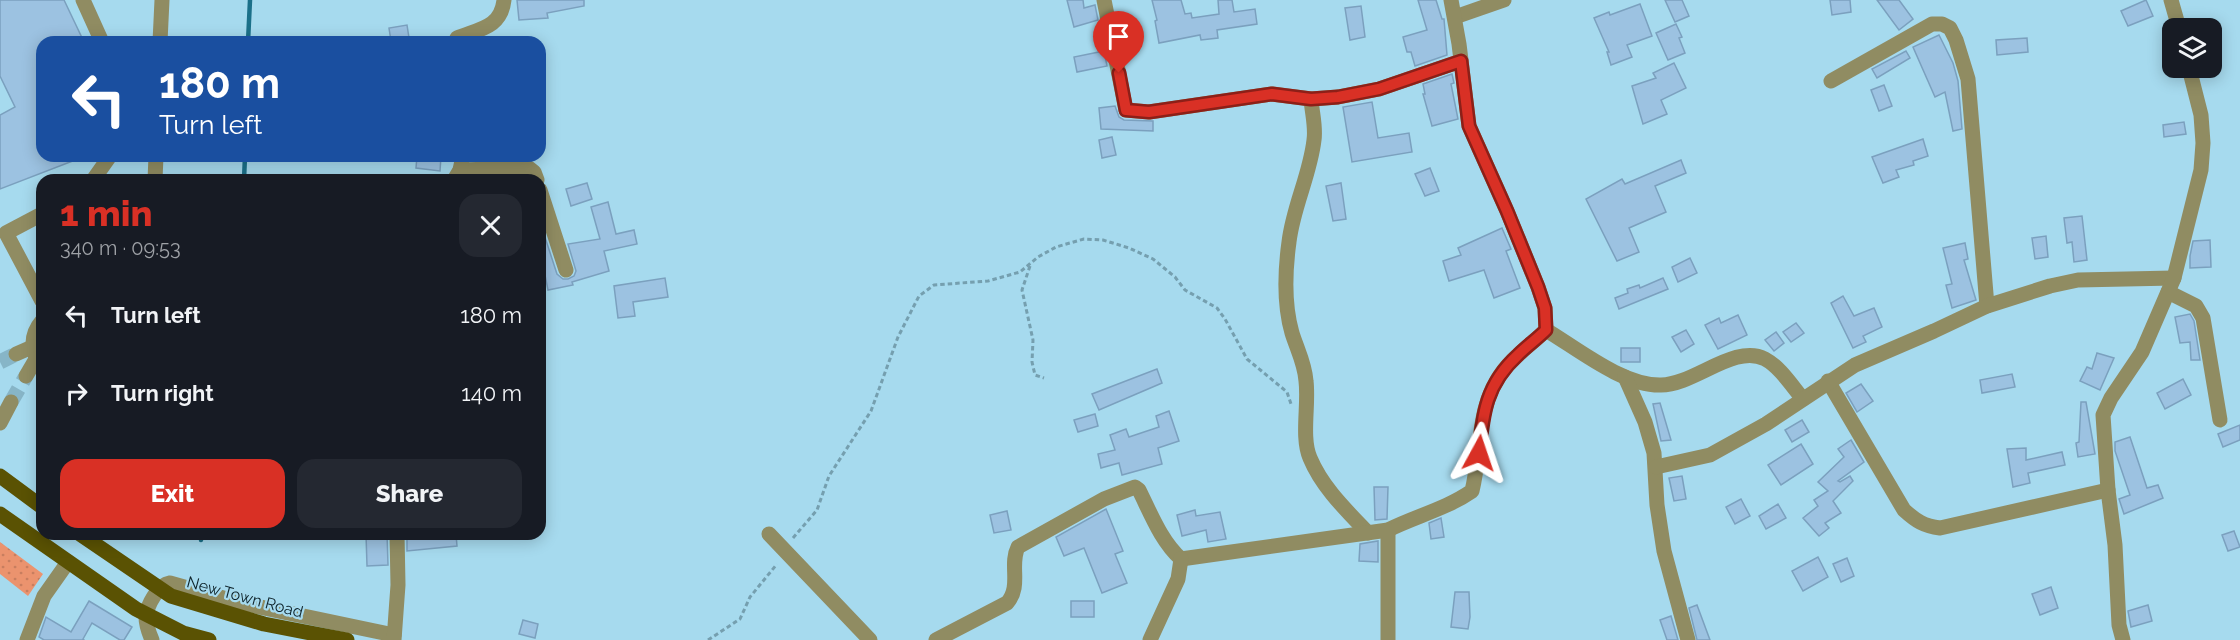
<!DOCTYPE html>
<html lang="en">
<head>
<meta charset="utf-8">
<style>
	:root { --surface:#171b24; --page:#242831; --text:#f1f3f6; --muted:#9ea1a6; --accent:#d93025 }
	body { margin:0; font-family:Raleway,sans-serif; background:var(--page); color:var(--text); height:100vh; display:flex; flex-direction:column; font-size:22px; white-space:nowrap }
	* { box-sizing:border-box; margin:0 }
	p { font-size:20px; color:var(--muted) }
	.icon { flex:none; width:33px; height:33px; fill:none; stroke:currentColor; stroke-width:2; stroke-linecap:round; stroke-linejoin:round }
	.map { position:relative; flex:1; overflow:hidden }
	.drawer { position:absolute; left:36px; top:174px; width:510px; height:366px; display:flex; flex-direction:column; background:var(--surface); border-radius:18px; box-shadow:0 3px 15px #0003 }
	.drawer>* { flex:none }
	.hud { position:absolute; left:36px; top:36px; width:510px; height:126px; border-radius:18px; box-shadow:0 3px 15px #0003; background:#1a4fa0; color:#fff; overflow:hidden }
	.buttons { position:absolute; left:2162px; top:18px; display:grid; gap:12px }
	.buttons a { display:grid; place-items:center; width:60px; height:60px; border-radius:12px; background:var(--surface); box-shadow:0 3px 15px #0003; font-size:30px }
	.pin { position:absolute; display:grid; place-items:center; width:51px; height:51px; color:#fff; margin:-62px -26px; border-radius:50% 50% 50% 0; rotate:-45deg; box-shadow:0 0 6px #0007 }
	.pin .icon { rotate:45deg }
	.me { position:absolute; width:66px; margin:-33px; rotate:5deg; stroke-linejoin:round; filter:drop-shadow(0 0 4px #0008) }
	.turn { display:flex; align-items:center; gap:21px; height:126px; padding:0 24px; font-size:27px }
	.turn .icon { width:78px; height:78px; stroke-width:2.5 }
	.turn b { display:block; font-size:42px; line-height:51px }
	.round { display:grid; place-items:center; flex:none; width:63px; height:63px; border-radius:18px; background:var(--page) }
	.headline { display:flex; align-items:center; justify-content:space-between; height:102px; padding:0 24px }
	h1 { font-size:36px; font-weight:800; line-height:45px; color:var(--accent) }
	.action { display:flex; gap:12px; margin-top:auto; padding:12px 24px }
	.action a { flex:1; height:69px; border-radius:18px; background:var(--accent); color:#fff; font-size:24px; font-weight:800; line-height:69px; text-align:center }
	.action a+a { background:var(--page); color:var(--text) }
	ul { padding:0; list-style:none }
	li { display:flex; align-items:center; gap:18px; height:78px; padding:0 24px }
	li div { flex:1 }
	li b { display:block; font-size:22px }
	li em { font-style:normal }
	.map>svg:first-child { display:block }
	.grass { fill:url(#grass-dots) }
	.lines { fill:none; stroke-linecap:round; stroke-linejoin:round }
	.stream { stroke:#1b7089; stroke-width:4.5 }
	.building { fill:#9cc2e1; stroke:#7ba0be; stroke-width:1.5 }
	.minor-tunnel { stroke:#87b5c7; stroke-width:15; stroke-dasharray:15 8; stroke-linecap:butt }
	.path { stroke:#759faf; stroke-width:3; stroke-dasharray:4.5 3; stroke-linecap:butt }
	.minor { stroke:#908c62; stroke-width:15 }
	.major { stroke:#5a5203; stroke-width:15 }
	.route-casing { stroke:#8d1f18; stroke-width:15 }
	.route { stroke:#d93025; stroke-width:10 }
	.labels { text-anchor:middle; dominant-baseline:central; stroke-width:4.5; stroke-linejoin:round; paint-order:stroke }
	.street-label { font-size:16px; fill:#0d2229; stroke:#a6daee }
</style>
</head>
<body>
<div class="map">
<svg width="2240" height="640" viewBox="0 0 2240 640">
	<defs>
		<pattern id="grass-dots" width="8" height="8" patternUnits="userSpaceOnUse" patternTransform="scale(1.5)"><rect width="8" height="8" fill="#eb936e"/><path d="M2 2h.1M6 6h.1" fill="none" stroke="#c87e5f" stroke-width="1.8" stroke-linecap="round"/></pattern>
	</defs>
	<rect width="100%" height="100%" fill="#a6daee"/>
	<polygon class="grass" points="0,542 43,574 28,596 0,574"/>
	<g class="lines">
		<g class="stream">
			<polyline points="248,42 250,0"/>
			<polyline points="244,180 245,156"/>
			<polyline points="201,540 202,534"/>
		</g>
	</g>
	<g class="building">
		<polygon points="0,0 64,0 84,42 42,42 42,156 83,157 0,189 0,115 15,107 0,76"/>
		<polygon points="517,0 584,0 584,6 547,13 548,18 519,20"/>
		<polygon points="1067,0 1083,0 1084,8 1095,5 1098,20 1074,27"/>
		<polygon points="1152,0 1181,0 1185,14 1191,13 1192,18 1219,14 1218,0 1232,0 1234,12 1255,9 1257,24 1217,30 1218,38 1201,40 1200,35 1159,43 1155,21 1157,20"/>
		<polygon points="1418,0 1436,0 1442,19 1444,19 1447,55 1415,66 1411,52 1407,52 1403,37 1427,30"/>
		<polygon points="1665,0 1682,0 1689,16 1675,22"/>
		<polygon points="1830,0 1850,0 1851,12 1832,15"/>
		<polygon points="1877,0 1899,0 1913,19 1899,30"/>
		<polygon points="2146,0 2153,16 2128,26 2121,11"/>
		<polygon points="1640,4 1652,36 1627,45 1632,57 1611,65 1607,52 1609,52 1594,18 1609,12 1610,15"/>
		<polygon points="1361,6 1365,37 1350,40 1345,8"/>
		<polygon points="1676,24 1682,37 1679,38 1685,53 1668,60 1656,33"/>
		<polygon points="407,25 409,38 391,41 389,28"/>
		<polygon points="1939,35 1953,63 1958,81 1962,129 1953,131 1945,92 1935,97 1913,47"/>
		<polygon points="2027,38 2028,52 1997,55 1996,40"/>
		<polygon points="1104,51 1107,66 1077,72 1074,57"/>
		<polygon points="1906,51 1910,58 1877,78 1872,69"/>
		<polygon points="1674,63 1686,88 1661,100 1667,114 1643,124 1632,86 1656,78 1653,73"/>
		<polygon points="1452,74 1454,83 1451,84 1458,119 1432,126 1423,94 1425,94 1423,84"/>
		<polygon points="1884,85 1892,106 1879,111 1871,90"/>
		<polygon points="1372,102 1378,138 1409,133 1412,152 1352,162 1343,107"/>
		<polygon points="1115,106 1119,117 1124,120 1153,121 1153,131 1101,129 1099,108"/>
		<polygon points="2184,122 2186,134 2164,137 2163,125"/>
		<polygon points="1112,137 1116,155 1102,158 1099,140"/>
		<polygon points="1923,139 1928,156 1913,161 1914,165 1896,170 1899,177 1883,183 1872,157"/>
		<polygon points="417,156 441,156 440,171 416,168"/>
		<polygon points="1681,160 1686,173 1655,186 1666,212 1629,228 1639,252 1617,261 1586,199 1622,179 1625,184"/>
		<polygon points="1430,168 1439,191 1425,196 1415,174"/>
		<polygon points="587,183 592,199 571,206 566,189"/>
		<polygon points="1341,183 1346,219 1333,221 1326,186"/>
		<polygon points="608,202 616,234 634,230 637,244 604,251 609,271 572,282 573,285 548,290 543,265 540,266 540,222 557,274 563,279 568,279 574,276 576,271 568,244 600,239 591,207"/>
		<polygon points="2082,216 2087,260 2074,262 2072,242 2067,243 2064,218"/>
		<polygon points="1502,228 1511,249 1506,251 1520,288 1494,298 1484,270 1449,281 1443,261 1461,255 1458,248"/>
		<polygon points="2046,236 2048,257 2035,259 2032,238"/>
		<polygon points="2210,240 2211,267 2190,268 2190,256 2193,241"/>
		<polygon points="1965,243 1968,259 1964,260 1976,300 1952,308 1946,285 1952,284 1943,248"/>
		<polygon points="1690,258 1697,273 1678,282 1672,267"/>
		<polygon points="665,278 668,297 633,302 635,316 618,318 614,286"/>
		<polygon points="1663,278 1668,289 1619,309 1615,298 1628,293 1627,289 1639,285 1640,288"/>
		<polygon points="1843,296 1854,316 1874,308 1882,327 1863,336 1866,342 1853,348 1831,303"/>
		<polygon points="2190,314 2194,321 2200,360 2191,360 2190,342 2180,343 2175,317"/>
		<polygon points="1738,315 1747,335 1718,349 1705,325 1719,318 1721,323"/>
		<polygon points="1796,323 1804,333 1791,342 1783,332"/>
		<polygon points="1686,330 1694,344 1681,352 1672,337"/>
		<polygon points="1776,332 1784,343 1774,351 1765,340"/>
		<rect x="1621" y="348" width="19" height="14"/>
		<polygon points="2097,353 2114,358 2100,390 2080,381 2087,367 2092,369"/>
		<polygon points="1157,369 1162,383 1099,410 1092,394"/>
		<polygon points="2012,374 2015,387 1982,393 1980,380"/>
		<polygon points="2183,379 2191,395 2165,409 2157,393"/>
		<polygon points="1861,384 1873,401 1857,412 1846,393"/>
		<polygon points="2081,402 2086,402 2095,454 2078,457 2076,443 2079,442"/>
		<polygon points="1660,403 1671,440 1661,441 1653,404"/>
		<polygon points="1169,411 1179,441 1158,448 1162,464 1122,475 1119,463 1101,468 1098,454 1115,450 1110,435 1126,429 1129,437 1159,427 1156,416"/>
		<polygon points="1095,414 1098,426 1078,432 1074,420"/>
		<polygon points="1802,420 1809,432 1792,442 1785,430"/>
		<polygon points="2240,425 2240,440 2223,447 2218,434"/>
		<polygon points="2130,437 2147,488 2158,485 2163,498 2124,514 2119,499 2130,495 2115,451 2115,442"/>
		<polygon points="1851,440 1864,462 1838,481 1840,482 1850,476 1853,481 1833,501 1841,513 1825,523 1829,528 1819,536 1803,518 1818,506 1814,500 1828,491 1818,482 1844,457 1838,449"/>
		<polygon points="1801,444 1813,464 1781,485 1768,465"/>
		<polygon points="2026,448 2026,460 2062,452 2065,465 2028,473 2030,483 2013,487 2007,449"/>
		<polygon points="1682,476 1686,499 1674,501 1669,478"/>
		<polygon points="1374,487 1388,487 1387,519 1375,520"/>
		<polygon points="1741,499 1750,516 1735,524 1726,507"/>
		<polygon points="1778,504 1786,518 1766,529 1759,516"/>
		<polygon points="1106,509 1123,551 1115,554 1127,583 1102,593 1084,548 1064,556 1056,537"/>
		<polygon points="1195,510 1196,516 1220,512 1226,539 1208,542 1206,530 1182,536 1177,515"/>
		<polygon points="1007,511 1011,530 994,533 990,515"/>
		<polygon points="1441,518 1444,537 1431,539 1429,523"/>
		<polygon points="2234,531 2240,547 2228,551 2222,535"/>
		<polygon points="366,534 387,534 388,565 367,566"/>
		<polygon points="407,534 456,534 457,546 407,551"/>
		<polygon points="1378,541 1378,562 1359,561 1360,544"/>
		<polygon points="1818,557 1828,577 1803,591 1792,571"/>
		<polygon points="1847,558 1854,576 1841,582 1833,564"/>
		<polygon points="2051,587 2058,608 2040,615 2032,594"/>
		<polygon points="1455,592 1469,592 1470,617 1468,629 1451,627"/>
		<polygon points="89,601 132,627 124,640 120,640 92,623 83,639 84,640 44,640 39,637 46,617 71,632"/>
		<rect x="1071" y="601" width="23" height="16"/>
		<polygon points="1697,605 1710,640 1697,640 1689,608"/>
		<polygon points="2148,605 2152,621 2131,627 2128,611"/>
		<polygon points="1671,616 1678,640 1667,640 1660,620"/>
		<polygon points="523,620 538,624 535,638 519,634"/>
	</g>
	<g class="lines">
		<g class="minor-tunnel">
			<polyline points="0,362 16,354"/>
			<polyline points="11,402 26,376"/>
		</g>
		<g class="path">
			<polyline points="1030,266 1022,290 1033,340 1032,362 1035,375 1044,378"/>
			<polyline points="793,538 817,510 829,476 871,411 898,337 919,296 934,285 988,281 1020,272 1038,257 1056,247 1084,239 1103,240 1129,248 1153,259 1175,277 1185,290 1217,308 1225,319 1247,359 1287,392 1291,404"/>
			<polyline points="708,640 740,619 750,597 777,564"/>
		</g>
		<g class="minor">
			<polyline points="83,0 102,42"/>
			<polyline points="1104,0 1126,110 1149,112 1272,94 1311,99 1338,97 1379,89 1461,61"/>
			<polyline points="2171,0 2179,28"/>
			<polyline points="1455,17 1504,0"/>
			<polyline points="160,42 162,0"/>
			<path d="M 455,42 L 457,38 C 479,29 501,28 504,0"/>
			<polyline points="1831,81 1932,24 1942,24 1950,28 1956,40 1968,79 1987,306"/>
			<path d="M 1311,99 C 1312,113 1316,127 1314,140 C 1310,175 1293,207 1289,242 C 1285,271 1284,305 1292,333 C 1297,349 1305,364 1306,381 C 1309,405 1301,437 1310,458 C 1322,487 1346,510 1368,533"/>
			<polyline points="460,170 529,168 534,172 537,180"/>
			<polyline points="93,180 110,156"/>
			<polyline points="155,180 156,156"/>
			<polyline points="454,180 460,170 463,156"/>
			<polyline points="540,190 566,270"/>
			<polyline points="42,214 6,233 42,301"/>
			<polyline points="2168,292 2196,306 2203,318 2220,420"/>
			<path d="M 42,321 C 30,335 30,352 42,366"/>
			<path d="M 1546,330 C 1578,349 1623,386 1661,385 C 1694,385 1735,343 1765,359 C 1780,367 1792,386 1803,399"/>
			<polyline points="16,354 32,347"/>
			<polyline points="26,376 36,359"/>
			<polyline points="1625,377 1645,422 1654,453 1657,505 1664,551 1688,640"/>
			<path d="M 1828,381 L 1904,510 C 1916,521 1924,526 1940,528 L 2108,490"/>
			<polyline points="0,423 11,402"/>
			<polyline points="1656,467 1710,455 1766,424 1855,365 1934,331 1987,306 2050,286 2078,280 2174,278"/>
			<polyline points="769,534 870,640"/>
			<polyline points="27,640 44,596 68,562"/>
			<path d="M 152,640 C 149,633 146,624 146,617 C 147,605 158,585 170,583 L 241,603 L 394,635"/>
			<polyline points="394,640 398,585 397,534"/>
			<path d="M 936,640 L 1007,603 C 1022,586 1009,565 1018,547 L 1104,499 L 1135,487 L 1139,490 C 1151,514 1161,541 1181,559 L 1388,530 C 1416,516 1446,509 1472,491 C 1482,451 1476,406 1503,371 C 1515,355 1532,344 1546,330 L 1545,308 L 1538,287 L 1507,211 L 1469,126 L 1459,44 L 1451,0"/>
			<polyline points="1150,640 1178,579 1181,559"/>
			<polyline points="1388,640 1388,530"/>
			<polyline points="2123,640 2119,625 2115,545 2108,490 2103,415 2111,398 2142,352 2174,278 2201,170 2203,143 2201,115 2189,68"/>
		</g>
		<g class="major">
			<polyline points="0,476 42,507"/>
			<polyline points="0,514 136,609 183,633 209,640"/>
			<polyline points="80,534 171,596 264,624 347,640"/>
		</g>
	</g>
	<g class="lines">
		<defs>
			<path id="route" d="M 1119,73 L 1126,110 L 1149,112 L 1272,94 L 1311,99 L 1338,97 L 1379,89 L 1461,61 L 1469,126 L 1507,211 L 1538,287 L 1545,308 L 1546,330 C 1537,339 1527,346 1518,355 C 1486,384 1483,413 1479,453"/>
		</defs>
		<use href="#route" class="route-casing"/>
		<use href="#route" class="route"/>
	</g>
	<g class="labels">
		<g class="street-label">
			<text transform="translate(245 597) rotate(15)">New Town Road</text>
		</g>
	</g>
</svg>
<div class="buttons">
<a><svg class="icon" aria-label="layers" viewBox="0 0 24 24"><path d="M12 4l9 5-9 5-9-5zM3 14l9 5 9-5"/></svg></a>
</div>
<div class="pin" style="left:1119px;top:73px;background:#d93025"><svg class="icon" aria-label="arrive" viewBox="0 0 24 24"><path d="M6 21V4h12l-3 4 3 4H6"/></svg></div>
<svg class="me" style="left:1479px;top:453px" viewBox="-20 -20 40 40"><path d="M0-17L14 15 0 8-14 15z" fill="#d93025" stroke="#fff" stroke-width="4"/></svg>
<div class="hud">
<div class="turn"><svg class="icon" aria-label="left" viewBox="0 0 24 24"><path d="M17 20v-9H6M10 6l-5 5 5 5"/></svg><div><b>180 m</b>Turn left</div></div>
</div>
<section class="drawer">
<div class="headline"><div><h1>1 min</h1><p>340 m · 09:53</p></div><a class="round"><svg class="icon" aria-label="close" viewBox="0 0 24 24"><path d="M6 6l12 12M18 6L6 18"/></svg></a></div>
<ul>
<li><svg class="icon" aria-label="left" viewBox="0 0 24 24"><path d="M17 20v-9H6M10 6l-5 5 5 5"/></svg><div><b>Turn left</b></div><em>180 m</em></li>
<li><svg class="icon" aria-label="right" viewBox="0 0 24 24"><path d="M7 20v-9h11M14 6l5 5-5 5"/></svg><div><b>Turn right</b></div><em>140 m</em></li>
</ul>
<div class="action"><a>Exit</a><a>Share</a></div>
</section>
</div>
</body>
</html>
